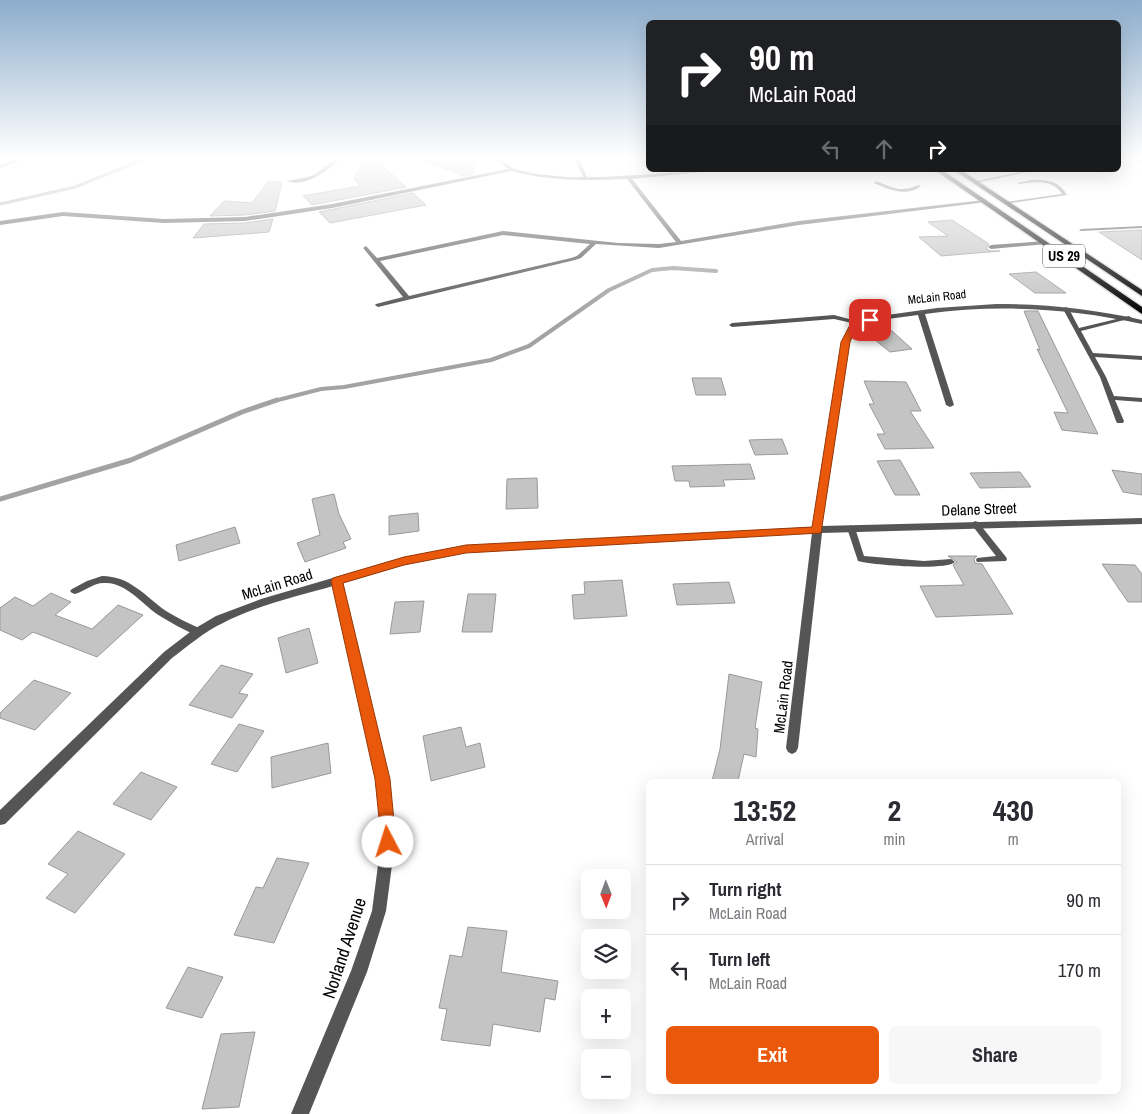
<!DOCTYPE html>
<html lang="en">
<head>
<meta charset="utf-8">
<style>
	:root { --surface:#fff; --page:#f7f7f7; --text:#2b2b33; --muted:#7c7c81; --line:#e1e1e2; --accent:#ea580c }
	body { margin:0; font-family:"Archivo Narrow",sans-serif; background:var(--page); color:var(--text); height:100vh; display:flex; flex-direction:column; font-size:19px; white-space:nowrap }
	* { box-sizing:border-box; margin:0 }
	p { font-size:16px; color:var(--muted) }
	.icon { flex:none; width:28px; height:28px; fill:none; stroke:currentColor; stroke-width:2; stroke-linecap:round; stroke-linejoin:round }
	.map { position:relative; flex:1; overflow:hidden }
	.details { position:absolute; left:646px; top:779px; width:475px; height:315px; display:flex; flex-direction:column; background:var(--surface); border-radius:8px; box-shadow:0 5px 20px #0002 }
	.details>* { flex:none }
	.top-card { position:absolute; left:646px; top:20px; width:475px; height:152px; border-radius:8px; box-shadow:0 5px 20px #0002; background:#202124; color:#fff; overflow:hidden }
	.needle { width:32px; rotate:179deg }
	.fabs { position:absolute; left:581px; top:869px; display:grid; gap:10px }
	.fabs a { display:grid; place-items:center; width:50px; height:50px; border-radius:8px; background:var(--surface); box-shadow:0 5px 20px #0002; font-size:25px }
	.pin { position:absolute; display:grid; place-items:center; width:42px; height:42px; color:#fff; margin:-21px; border-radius:10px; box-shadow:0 2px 8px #0006 }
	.me { position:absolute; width:55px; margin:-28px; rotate:355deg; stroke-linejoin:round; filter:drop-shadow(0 0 4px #0008) }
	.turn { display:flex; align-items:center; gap:18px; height:105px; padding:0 20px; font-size:22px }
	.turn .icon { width:65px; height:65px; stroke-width:2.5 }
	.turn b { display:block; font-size:35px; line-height:42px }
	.lanes { display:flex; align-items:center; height:48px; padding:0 20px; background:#0003; justify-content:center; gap:25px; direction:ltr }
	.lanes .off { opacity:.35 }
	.eta { display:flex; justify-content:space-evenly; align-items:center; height:85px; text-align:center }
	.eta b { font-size:30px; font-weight:700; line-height:35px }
	.primary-button { display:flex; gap:10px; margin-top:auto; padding:10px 20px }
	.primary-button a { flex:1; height:58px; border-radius:8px; background:var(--accent); color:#fff; font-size:20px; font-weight:700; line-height:58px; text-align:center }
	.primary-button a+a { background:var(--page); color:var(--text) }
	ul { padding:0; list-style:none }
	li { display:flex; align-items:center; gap:15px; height:70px; padding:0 20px; border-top:1px solid var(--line) }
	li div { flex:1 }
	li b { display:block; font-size:19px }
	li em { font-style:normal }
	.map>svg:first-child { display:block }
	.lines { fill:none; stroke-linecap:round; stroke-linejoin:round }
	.stream-far2 { stroke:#a3a3a3; stroke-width:3 }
	.stream-far1 { stroke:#a3a3a3; stroke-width:4 }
	.stream { stroke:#a3a3a3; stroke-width:5 }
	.building { fill:#c4c4c4; stroke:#999 }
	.primary-casing { stroke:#dbdbdb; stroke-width:3 }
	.service { fill:#555; fill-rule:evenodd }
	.minor { fill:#555; fill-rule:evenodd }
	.primary { fill:#000; fill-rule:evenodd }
	.route { fill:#ea580c; stroke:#983908 }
	.labels { text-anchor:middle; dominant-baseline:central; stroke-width:4; stroke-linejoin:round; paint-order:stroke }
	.far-street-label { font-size:12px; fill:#000; stroke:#fff }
	.shield { fill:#fff; stroke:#4c4c4c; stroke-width:1 }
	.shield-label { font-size:14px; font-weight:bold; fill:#000 }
	.street-label { font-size:15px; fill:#000; stroke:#fff }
	.near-street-label { font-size:18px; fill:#000; stroke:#fff }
</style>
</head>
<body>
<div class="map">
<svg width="1142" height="1114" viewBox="0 0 1142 1114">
	<rect width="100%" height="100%" fill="#fff"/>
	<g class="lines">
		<polyline class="stream-far2" points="0,204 75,187 145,159"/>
		<polyline class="stream-far1" points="274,401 321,389 344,387 491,360 529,346 609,290 652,270 673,268 716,271"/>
		<polyline class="stream" points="0,499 131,460 242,412 277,400"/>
	</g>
	<g class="building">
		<polygon points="425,159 476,159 473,174 464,176 425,161"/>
		<polygon points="365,160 376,160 406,187 312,205 303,196 360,186 354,179"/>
		<polygon points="268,182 282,182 275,211 245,215 210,216 224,201 252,203"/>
		<polygon points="413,193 426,205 330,223 319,212"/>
		<polygon points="273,219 269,232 193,238 204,224 245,223"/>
		<polygon points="952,220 989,244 986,248 990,251 1000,251 941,256 919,237 948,236 928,222"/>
		<polygon points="1142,230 1142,260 1099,232"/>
		<polygon points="1036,272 1066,293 1035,293 1009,274"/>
		<polygon points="1024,311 1038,311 1098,434 1062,430 1054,412 1068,413 1037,349 1040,350"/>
		<polygon points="892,331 912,349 890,352 869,335"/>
		<polygon points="692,378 721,378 726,395 696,395"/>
		<polygon points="864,381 906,382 921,411 910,411 934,448 885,449 877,434 885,434 869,404 874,404"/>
		<polygon points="782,439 788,454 755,455 749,440"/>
		<polygon points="900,460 920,495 895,495 877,461"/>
		<polygon points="750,464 755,479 723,480 725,486 690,487 689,481 675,481 672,466"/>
		<polygon points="1112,470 1142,474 1142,495 1123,492"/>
		<polygon points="1020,472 1031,487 980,488 970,473"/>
		<polygon points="537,478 538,508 506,509 507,479"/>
		<polygon points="334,494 339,514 351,539 343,542 346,548 305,562 297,543 320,535 312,499"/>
		<polygon points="418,513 419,531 389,535 389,516"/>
		<polygon points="235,527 240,543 179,561 176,545"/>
		<polygon points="948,556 977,556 974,559 975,563 982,564 1013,614 936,617 920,586 964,585 953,565 957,562"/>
		<polygon points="1102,564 1135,565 1142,574 1142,602 1128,602"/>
		<polygon points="622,580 627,616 574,619 572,595 585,594 584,582"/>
		<polygon points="729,582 735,603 677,605 673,584"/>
		<polygon points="51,593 71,602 55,615 92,629 118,605 143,615 97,657 33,632 22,640 0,630 0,608 15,597 33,606"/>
		<polygon points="468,594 496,594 492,632 462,632"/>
		<polygon points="424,601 420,632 390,634 395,602"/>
		<polygon points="309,628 318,663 286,673 278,638"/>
		<polygon points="221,665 253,674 239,693 248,695 232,718 189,705"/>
		<polygon points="729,674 762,682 755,728 758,729 756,757 744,754 738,781 712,781 720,749"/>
		<polygon points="34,680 71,693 35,730 0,718 0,713"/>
		<polygon points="239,724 264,731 237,772 211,764"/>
		<polygon points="461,727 466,747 480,743 485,767 431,781 423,736"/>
		<polygon points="328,743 331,773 272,788 271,757"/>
		<polygon points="141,772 177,787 151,820 113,804"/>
		<polygon points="78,831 125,854 75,913 46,898 68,874 48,864"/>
		<polygon points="277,858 309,863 274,943 234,935 256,887 263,888"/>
		<polygon points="468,927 507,931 501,972 558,981 555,1000 545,998 540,1032 493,1024 490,1046 441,1040 447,1009 439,1008 450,955 462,957"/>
		<polygon points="188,967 223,977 202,1018 166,1008"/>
		<polygon points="255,1032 239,1107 202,1109 221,1034"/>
	</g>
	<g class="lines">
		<defs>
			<g id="primary">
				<polygon points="935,170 942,170 1142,307 1142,314"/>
				<polygon points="954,170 961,170 1142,290 1142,296"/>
			</g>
		</defs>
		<use href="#primary" class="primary-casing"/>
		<g class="service">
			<path d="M 335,159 L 340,159 C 327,171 305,188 287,181 L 303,178 L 314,175 Z"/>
			<polygon points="575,159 579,159 588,180 584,179"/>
			<polygon points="1135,159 1142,160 1142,162 1136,160"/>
			<polygon points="704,170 708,170 708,171 706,172"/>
			<polygon points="1029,170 1037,170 975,183 973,182"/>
			<path d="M 1031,180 C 1047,179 1059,181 1067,195 L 1004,204 L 1004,203 L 1006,202 L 1062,194 C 1053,179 1034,182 1019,184 L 1017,183 Z"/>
			<path d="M 876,181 C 895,188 899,193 919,185 L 921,186 C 906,197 890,190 874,183 Z"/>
			<polygon points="1142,226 1142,228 1081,231 1079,230 1081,229"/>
			<polygon points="1045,241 1047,242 1047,244 991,249 988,247 991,245"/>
			<polygon points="1066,307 1069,309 1079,328 1129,316 1132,318 1081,331 1093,353 1142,356 1142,360 1095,357 1106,377 1114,396 1142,398 1142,402 1115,400 1124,421 1123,423 1117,423 1116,421 1100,377 1063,309"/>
			<polygon points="834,315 864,323 861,325 834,319 732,327 729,325 732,323"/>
			<polygon points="975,521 978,522 1006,557 1007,559 1006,561 977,562 976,560 977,558 996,556 971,524"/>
			<path d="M 851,525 L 855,528 L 864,556 L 924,561 L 951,559 L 955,562 C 946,571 872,565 858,561 L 847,528 Z"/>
			<path d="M 102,576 C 130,576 145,596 166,611 C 177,618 190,624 201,629 L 203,632 L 201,635 L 198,636 L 195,635 C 183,629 171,623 160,616 C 143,605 125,581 104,583 C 93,583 85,591 75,594 L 72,593 L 70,591 L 72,589 L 87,581 Z"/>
		</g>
		<g class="minor">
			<polygon points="16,159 23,159 0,168 0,165"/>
			<path d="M 496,159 L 501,159 L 514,169 L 536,174 L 567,177 L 601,177 L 721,170 L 632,179 L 681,241 L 799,221 L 984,200 L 987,202 L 799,225 L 659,248 L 596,244 L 581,258 L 575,260 L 378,307 L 375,305 L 376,304 L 403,297 L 364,249 L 363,248 L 366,246 L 377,258 L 503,231 L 618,243 L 659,244 L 676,242 L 627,179 C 587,181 549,181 511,171 L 332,208 L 245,221 L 164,223 L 63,216 L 0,225 L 0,221 L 63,212 L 164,219 L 245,217 L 332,204 L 508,169 ZM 503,235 L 590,244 L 577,256 L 571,258 L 409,296 L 380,261 Z"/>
			<path d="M 996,304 C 1046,304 1093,309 1142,320 L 1142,324 C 1070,308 998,304 925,314 L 954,405 L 950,407 L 946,405 L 918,315 L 880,320 L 856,328 L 850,341 L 822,526 L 1142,518 L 1142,524 L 822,533 L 798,748 L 796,752 L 792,754 L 788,752 L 786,748 L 812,533 L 466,552 L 404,565 L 343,583 L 389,779 L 395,842 L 386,911 L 367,972 L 309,1114 L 291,1114 L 351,971 L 372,911 L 381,842 L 377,779 L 333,586 C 298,596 255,606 223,623 C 204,632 188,646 172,658 L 5,824 L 0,825 L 0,810 L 164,652 L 194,629 L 216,616 L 261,599 L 404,557 L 466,546 L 813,527 L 842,341 L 851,326 L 873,317 L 937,308 Z"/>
		</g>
		<use href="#primary" class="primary"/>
	</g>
	<linearGradient id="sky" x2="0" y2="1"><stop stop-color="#8cadcc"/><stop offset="0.5" stop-color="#fff"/><stop offset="1" stop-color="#fff" stop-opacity="0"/></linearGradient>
	<rect width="1142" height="315" fill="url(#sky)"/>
	<polygon class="route" points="867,318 874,320 856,328 850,342 821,533 466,553 404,565 343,583 390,779 396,842 394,847 388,849 382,847 375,779 331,581 333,578 404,557 466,545 812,527 841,342 850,325"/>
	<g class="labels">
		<g class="far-street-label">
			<text transform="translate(937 297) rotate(-6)">McLain Road</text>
		</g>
		<rect class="shield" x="1043" y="244.5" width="42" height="23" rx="4"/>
		<g class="shield-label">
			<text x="1064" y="256">US 29</text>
		</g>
		<g class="street-label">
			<text transform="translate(979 509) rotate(-2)">Delane Street</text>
			<text transform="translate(277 584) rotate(-17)">McLain Road</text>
			<text transform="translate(783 697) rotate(-83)">McLain Road</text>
		</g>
		<g class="near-street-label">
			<text transform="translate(344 948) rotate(-72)">Norland Avenue</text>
		</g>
	</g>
</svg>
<div class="fabs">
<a><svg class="needle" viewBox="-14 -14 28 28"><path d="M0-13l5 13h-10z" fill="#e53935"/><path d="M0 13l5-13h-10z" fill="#7c7c81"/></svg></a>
<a><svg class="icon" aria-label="layers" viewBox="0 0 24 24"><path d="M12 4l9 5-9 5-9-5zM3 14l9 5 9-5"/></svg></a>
<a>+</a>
<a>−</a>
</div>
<div class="pin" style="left:870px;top:320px;background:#d93025"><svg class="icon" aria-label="arrive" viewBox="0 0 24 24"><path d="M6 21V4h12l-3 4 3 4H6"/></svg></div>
<svg class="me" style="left:388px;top:842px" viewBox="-20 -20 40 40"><circle r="19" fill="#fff"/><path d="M0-13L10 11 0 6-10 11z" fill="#ea580c"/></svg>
<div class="top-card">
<div class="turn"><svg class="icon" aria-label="right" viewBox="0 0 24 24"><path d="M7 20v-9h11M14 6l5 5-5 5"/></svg><div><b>90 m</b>McLain Road</div></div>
<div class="lanes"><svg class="icon off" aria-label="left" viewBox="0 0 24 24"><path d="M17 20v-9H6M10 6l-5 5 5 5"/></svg><svg class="icon off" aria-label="ahead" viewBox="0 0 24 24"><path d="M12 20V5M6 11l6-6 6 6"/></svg><svg class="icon" aria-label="right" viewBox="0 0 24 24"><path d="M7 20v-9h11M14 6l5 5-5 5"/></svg></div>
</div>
<section class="details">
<div class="eta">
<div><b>13:52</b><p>Arrival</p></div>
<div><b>2</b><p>min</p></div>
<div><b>430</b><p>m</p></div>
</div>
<ul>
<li><svg class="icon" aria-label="right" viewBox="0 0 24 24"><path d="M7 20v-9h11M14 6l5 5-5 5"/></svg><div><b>Turn right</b><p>McLain Road</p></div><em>90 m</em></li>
<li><svg class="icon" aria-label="left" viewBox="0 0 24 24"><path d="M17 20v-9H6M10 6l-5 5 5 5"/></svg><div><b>Turn left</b><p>McLain Road</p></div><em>170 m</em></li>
</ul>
<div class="primary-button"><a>Exit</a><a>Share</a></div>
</section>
</div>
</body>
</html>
